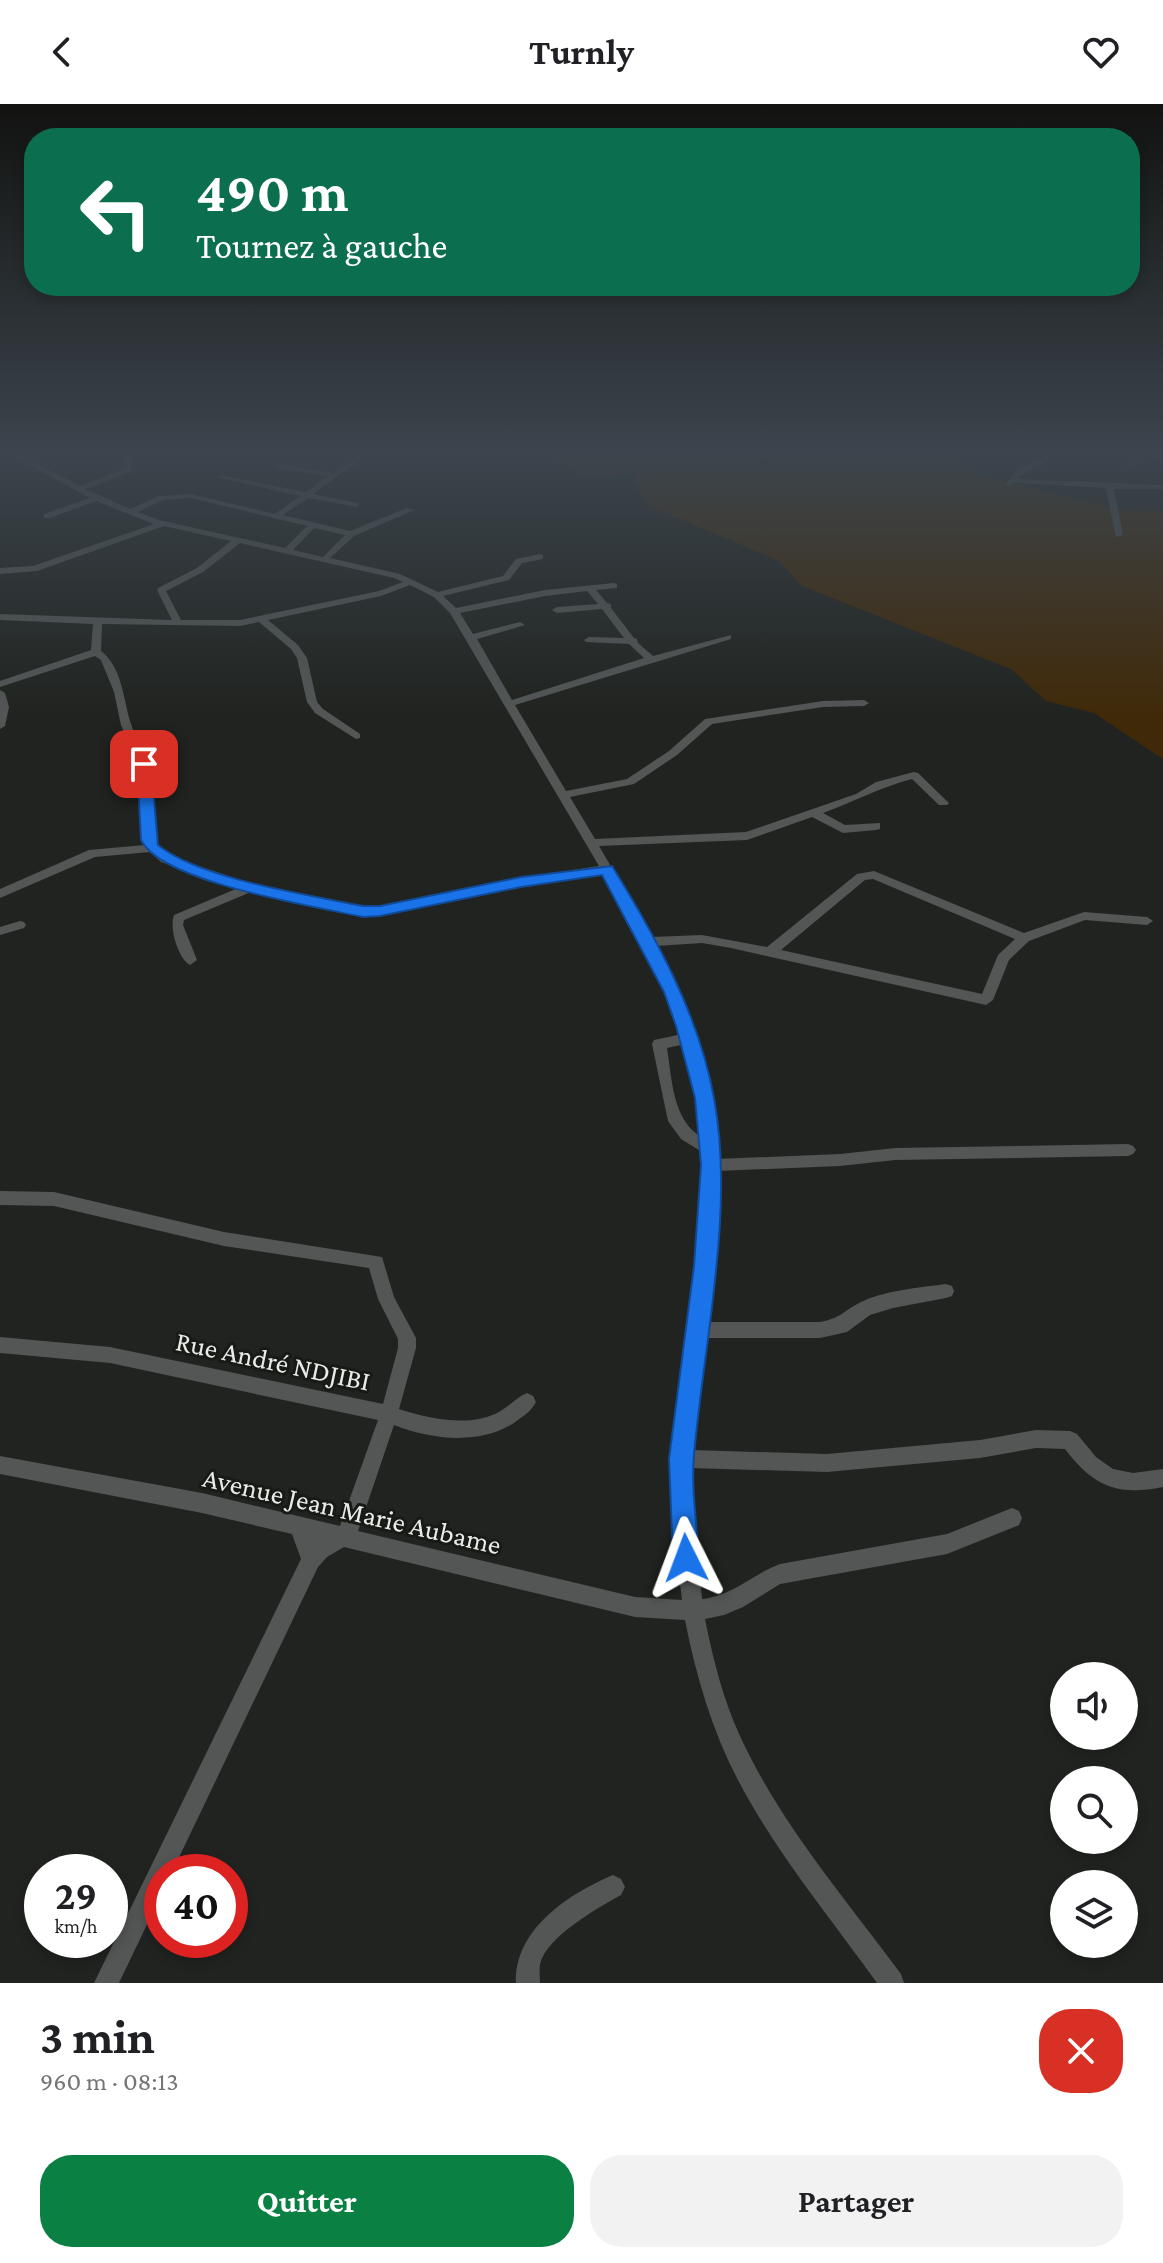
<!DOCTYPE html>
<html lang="fr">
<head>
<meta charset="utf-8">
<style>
	:root { --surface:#fff; --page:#f2f2f2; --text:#202124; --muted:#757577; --accent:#0b8043 }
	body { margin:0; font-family:"Crimson Pro",serif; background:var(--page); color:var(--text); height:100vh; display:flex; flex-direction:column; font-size:30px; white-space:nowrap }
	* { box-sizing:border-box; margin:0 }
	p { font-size:26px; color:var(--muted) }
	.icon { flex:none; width:44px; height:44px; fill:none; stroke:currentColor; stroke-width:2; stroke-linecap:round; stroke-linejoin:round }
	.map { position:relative; height:1879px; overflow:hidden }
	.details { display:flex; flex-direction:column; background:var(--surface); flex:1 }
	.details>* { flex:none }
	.hud { position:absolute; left:24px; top:24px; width:1116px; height:168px; border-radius:32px; box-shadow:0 4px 12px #0003; background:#0b6e4f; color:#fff; overflow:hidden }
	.tools { position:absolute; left:1050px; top:1558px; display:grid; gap:16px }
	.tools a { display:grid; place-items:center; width:88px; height:88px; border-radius:50%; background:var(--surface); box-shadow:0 4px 12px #0003; font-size:40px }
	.speed { position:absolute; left:24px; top:1750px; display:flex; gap:16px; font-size:40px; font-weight:700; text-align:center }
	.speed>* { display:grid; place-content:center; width:104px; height:104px; border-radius:50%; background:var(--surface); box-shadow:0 4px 12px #0003; line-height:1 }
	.speed small { font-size:20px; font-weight:400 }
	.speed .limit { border:12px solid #d22; background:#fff; color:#111 }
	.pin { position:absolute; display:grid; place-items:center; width:68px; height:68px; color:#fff; margin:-34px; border-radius:16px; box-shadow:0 4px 12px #0006 }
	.me { position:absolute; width:88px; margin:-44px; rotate:357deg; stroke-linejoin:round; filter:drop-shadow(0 0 6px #0008) }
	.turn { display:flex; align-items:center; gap:28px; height:168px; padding:0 40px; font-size:36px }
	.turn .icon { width:104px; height:104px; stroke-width:2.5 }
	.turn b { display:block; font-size:56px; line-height:68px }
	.round { display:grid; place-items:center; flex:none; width:84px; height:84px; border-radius:32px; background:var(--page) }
	.overview { display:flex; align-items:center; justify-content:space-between; height:136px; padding:0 40px }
	h1 { font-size:48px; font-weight:700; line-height:60px }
	.cta { display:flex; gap:16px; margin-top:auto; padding:16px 40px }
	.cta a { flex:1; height:92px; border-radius:32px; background:var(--accent); color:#fff; font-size:32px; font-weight:700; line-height:92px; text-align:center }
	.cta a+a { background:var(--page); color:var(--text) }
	header { display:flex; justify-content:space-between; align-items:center; height:104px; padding:0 40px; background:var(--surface); font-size:36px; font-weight:700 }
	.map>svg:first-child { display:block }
	.green { fill:#402908 }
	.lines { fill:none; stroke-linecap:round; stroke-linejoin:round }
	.minor { fill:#535655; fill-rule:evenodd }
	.route { fill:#1a73e8; stroke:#114b97; stroke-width:2 }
	.labels { text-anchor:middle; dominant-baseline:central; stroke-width:6; stroke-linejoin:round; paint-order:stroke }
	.near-street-label { font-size:28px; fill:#e9ebe8; stroke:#171a15 }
</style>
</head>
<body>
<header><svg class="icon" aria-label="back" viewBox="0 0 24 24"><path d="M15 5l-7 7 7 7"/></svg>Turnly<svg class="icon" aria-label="heart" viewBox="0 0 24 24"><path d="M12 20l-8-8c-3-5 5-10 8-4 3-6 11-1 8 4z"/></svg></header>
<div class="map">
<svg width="1163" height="1879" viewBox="0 0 1163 1879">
	<rect width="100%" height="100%" fill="#20231f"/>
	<polygon class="green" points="549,351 955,351 980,371 1126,407 1163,407 1163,655 1094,609 1046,597 1011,565 802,482 779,457 645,400 633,369 586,375"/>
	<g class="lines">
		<g class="minor">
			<path d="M 12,351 L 21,351 L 80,382 L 124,365 L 125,351 L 133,351 L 131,368 L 85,385 L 130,405 L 159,392 L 191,390 L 275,410 L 300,392 L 216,373 L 220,371 L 306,388 L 328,372 L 278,364 L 274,362 L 275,360 L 334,369 L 359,351 L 367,351 L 313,390 L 358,399 L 358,403 L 308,394 L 283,411 L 350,427 L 407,404 L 414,406 L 354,432 L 330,454 L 400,470 L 438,488 L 503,472 L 516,455 L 540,450 L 543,451 L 543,455 L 522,459 L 509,476 L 443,492 L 456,504 L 545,486 L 614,479 L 617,480 L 617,484 L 596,486 L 607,499 L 611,500 L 611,504 L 634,534 L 637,535 L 638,539 L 653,552 L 731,531 L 731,535 L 515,601 L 566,687 L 627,675 L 669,647 L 705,615 L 823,597 L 864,596 L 869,599 L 864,602 L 823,603 L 712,620 L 677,651 L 634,680 L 570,693 L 595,735 L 746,728 L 856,690 L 876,678 L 914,668 L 918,669 L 949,699 L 947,701 L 939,701 L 912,675 C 881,683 853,698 823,709 L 845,721 L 880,719 L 880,725 L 876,726 L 843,729 L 812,713 L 747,736 L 599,742 L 652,833 L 702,831 L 767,843 L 857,770 L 874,767 L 1024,829 L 1084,808 L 1147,813 L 1153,817 L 1147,821 L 1085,816 L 1029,837 L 1009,856 L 993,896 L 986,901 L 731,844 L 702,839 L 656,842 C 691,909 716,979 717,1055 L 840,1050 L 895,1044 L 1128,1040 L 1133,1042 L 1136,1046 L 1133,1050 L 1128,1052 L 895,1056 L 840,1062 L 717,1067 L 715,1132 L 705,1218 L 820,1218 C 841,1214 842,1208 859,1199 C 885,1186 918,1184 946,1180 L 952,1182 L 954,1187 L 952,1192 L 946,1194 L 893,1204 L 870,1211 L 847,1228 L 820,1234 L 703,1234 L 691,1346 L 827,1350 L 980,1336 L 1036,1326 L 1070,1327 L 1077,1330 L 1096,1353 L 1113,1365 L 1133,1369 L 1163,1365 L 1163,1383 C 1117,1392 1094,1383 1065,1345 L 1036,1344 L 980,1354 L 827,1368 L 690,1364 L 702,1495 C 734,1491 751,1471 780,1460 L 947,1430 L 1012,1404 L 1019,1407 L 1022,1414 L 1019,1421 L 947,1450 L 780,1480 L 743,1503 L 724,1511 L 705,1515 C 713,1555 723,1595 740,1632 C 780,1719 844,1793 901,1870 L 904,1879 L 877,1879 C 830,1813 777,1750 739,1678 C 712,1627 696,1572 685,1516 L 635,1513 L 344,1443 L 327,1453 L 318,1463 L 172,1768 L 162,1768 L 162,1789 L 119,1879 L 94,1879 L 301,1455 L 292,1430 L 202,1409 L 0,1370 L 0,1352 L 202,1389 L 340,1422 L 378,1316 L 110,1259 L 0,1249 L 0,1233 L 110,1243 L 383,1300 L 398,1244 L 398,1235 L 378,1195 L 369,1164 L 224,1142 L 54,1102 L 0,1101 L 0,1087 L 54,1088 L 224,1128 L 382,1153 L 394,1193 L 416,1234 L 416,1244 L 399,1305 C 427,1314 466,1323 495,1310 C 507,1305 515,1294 527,1289 L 533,1292 L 536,1298 C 532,1306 525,1311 518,1316 C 484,1342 432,1336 394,1321 L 358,1427 L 635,1493 L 682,1496 L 676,1447 L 672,1355 L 698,1132 L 702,1048 L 681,1035 L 668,1017 L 652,940 L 654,936 L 682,930 L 653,861 L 603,769 L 521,782 L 380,811 L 363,811 L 251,788 L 184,816 L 183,821 L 197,856 L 190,861 C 178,854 169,824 174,811 L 238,784 L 161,758 L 150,748 L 95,753 L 0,794 L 0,785 L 89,746 L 145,741 L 142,736 L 139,660 L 121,621 L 114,588 L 101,556 L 95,552 L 0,583 L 0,577 L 91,546 L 93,520 L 0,516 L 0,510 L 172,516 L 157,486 L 158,484 L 197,464 L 231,437 L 164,422 L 37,467 L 0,470 L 0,464 L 33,462 L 154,420 L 96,397 L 50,414 L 44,414 L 44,410 L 90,394 ZM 191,394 L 307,422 L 285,444 L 159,416 L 138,408 L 163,396 ZM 314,424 L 345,431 L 323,453 L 293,446 ZM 240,439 L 394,474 L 403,478 L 379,487 L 240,516 L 181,516 L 166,487 L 203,468 ZM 410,481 L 434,493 L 450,509 L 599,762 L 521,774 L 380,803 L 363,803 L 252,780 L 169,752 C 140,734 157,689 149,660 C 146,646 135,634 131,620 C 123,596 123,564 101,547 L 102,520 L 240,522 L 259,518 L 291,545 L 297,554 L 307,598 L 315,609 L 356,635 L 360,634 L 360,630 L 323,605 L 317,598 L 307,554 L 298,541 L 268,516 L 381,492 ZM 587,487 L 598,500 L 557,503 L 552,506 L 557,509 L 602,505 L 624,534 L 589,533 L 584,536 L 586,538 L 629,540 L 644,554 L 512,596 L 477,535 L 525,521 L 520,518 L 473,530 L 460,509 L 545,492 ZM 873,775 L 1015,835 L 998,851 L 982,890 L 781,846 L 865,776 ZM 685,940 L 698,997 L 701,1033 C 672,1015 672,974 667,944 Z"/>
			<path d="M 1044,351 L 1051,351 C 1043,364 1028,363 1018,375 L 1163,381 L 1163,385 L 1114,385 L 1123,431 L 1116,433 L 1106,384 L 1014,379 L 1007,382 L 1006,380 L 1019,363 L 1041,355 Z"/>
			<polygon points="1134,351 1142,351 1133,361 1127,361 1127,357"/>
			<polygon points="1151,351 1163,353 1163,358"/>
			<polygon points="0,586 5,589 9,603 5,622 0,625"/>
			<polygon points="20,817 24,818 26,821 24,824 0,831 0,823"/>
			<path d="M 613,1771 L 621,1775 L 625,1783 L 621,1791 C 598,1804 547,1832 540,1860 C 539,1866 540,1873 540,1879 L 516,1879 C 514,1826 568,1790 613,1771 Z"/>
		</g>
	</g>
	<linearGradient id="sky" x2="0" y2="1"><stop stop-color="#121311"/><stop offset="0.57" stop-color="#3c454d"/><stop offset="1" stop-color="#3c454d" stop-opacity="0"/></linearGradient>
	<rect width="1163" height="614" fill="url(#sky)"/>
	<path class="route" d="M 144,656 L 151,660 L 158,741 C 200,775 309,791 363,802 L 380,802 L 521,773 L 612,762 C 656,833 699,911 714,994 C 735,1106 704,1238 694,1351 C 691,1384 697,1421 699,1454 L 695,1463 L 686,1467 L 677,1463 L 673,1454 L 669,1355 L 694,1162 L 701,1061 L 695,994 L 676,922 L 664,888 L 602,771 L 521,783 L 380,812 L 363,813 C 317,803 160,778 141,736 L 137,660 Z"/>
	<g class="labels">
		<g class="near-street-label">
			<text transform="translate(273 1257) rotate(12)">Rue André NDJIBI</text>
			<text transform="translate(352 1407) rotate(13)">Avenue Jean Marie Aubame</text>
		</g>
	</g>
</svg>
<div class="tools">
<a><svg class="icon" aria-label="sound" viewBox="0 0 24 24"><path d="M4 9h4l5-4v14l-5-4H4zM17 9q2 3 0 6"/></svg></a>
<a><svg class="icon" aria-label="search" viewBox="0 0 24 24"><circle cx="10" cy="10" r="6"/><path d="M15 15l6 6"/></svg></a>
<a><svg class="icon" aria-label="layers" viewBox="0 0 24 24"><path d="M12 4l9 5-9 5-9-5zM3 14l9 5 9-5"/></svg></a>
</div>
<div class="speed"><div>29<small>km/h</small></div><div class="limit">40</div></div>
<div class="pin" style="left:144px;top:660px;background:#d93025"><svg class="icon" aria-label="arrive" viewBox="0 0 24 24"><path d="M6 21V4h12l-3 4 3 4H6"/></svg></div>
<svg class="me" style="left:686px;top:1454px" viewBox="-20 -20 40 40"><path d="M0-17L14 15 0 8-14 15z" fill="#1a73e8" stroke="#fff" stroke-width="4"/></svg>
<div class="hud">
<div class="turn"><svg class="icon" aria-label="left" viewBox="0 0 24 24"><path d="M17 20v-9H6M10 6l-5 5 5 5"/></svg><div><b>490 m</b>Tournez à gauche</div></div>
</div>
</div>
<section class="details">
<div class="overview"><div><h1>3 min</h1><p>960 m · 08:13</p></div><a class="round" style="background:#d93025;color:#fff"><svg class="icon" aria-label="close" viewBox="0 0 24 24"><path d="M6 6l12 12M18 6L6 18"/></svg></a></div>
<div class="cta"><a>Quitter</a><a>Partager</a></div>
</section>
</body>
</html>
